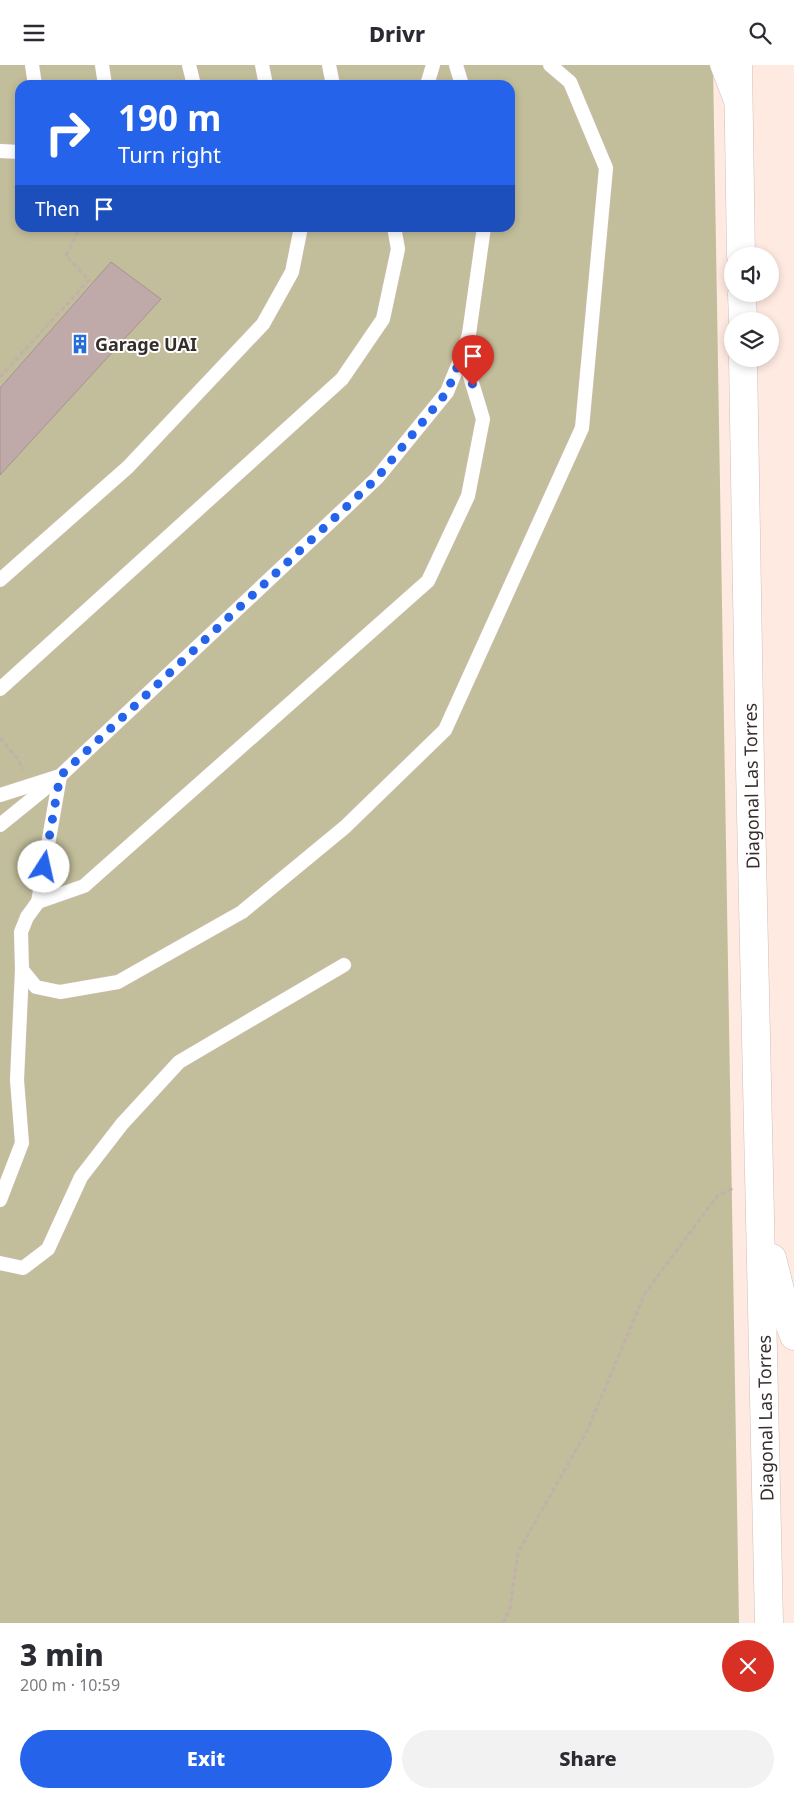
<!DOCTYPE html>
<html lang="en">
<head>
<meta charset="utf-8">
<style>
	:root { --surface:#fff; --page:#f2f2f3; --text:#2b2b33; --muted:#7c7c81; --accent:#2563eb }
	body { margin:0; font-family:"Noto Sans",sans-serif; background:var(--page); color:var(--text); height:100vh; display:flex; flex-direction:column; font-size:19px; white-space:nowrap }
	* { box-sizing:border-box; margin:0 }
	p { font-size:16px; color:var(--muted) }
	.icon { flex:none; width:28px; height:28px; fill:none; stroke:currentColor; stroke-width:2; stroke-linecap:round; stroke-linejoin:round }
	.map { position:relative; height:1558px; overflow:hidden }
	.sheet { display:flex; flex-direction:column; background:var(--surface); flex:1 }
	.sheet>* { flex:none }
	.hud { position:absolute; left:15px; top:15px; width:500px; height:152px; border-radius:15px; box-shadow:0 2px 8px #0003; background:#2563eb; color:#fff; overflow:hidden }
	.tools { position:absolute; left:724px; top:182px; display:grid; gap:10px }
	.tools a { display:grid; place-items:center; width:55px; height:55px; border-radius:50%; background:var(--surface); box-shadow:0 2px 8px #0003; font-size:25px }
	.pin { position:absolute; display:grid; place-items:center; width:42px; height:42px; color:#fff; margin:-51px -21px; border-radius:50% 50% 50% 0; rotate:-45deg; box-shadow:0 0 5px #0007 }
	.pin .icon { rotate:45deg }
	.me { position:absolute; width:55px; margin:-28px; rotate:10deg; stroke-linejoin:round; filter:drop-shadow(0 0 4px #0008) }
	.turn { display:flex; align-items:center; gap:18px; height:105px; padding:0 20px; font-size:22px }
	.turn .icon { width:65px; height:65px; stroke-width:2.5 }
	.turn b { display:block; font-size:35px; line-height:42px }
	.then { display:flex; align-items:center; height:48px; padding:0 20px; background:#0003; gap:10px; font-size:19px }
	.round { display:grid; place-items:center; flex:none; width:52px; height:52px; border-radius:26px; background:var(--page) }
	.summary { display:flex; align-items:center; justify-content:space-between; height:85px; padding:0 20px }
	h1 { font-size:30px; font-weight:800; line-height:38px }
	.action { display:flex; gap:10px; margin-top:auto; padding:10px 20px }
	.action a { flex:1; height:58px; border-radius:30px; background:var(--accent); color:#fff; font-size:20px; font-weight:800; line-height:58px; text-align:center }
	.action a+a { background:var(--page); color:var(--text) }
	header { display:flex; justify-content:space-between; align-items:center; height:65px; padding:0 20px; background:var(--surface); font-size:22px; font-weight:800 }
	.map>svg:first-child { display:block }
	.green { fill:#c2be9b; fill-rule:evenodd }
	.building { fill:#bfa9a9; stroke:#a79293 }
	.lines { fill:none; stroke-linecap:round; stroke-linejoin:round }
	.lane-casing { stroke:#d2beb6; stroke-width:15 }
	.secondary-casing { stroke:#d2beb6; stroke-width:29 }
	.path { stroke:#c2b1aa; stroke-width:3; stroke-dasharray:5 2.5; stroke-linecap:butt }
	.lane { stroke:#fff; stroke-width:14 }
	.secondary { stroke:#fff; stroke-width:28 }
	.route { stroke:#2563eb; stroke-width:9; stroke-dasharray:0 16.2 }
	.labels { text-anchor:middle; dominant-baseline:central; stroke-width:4; stroke-linejoin:round; paint-order:stroke }
	.poi-label { font-size:18px; font-weight:bold; fill:#362e2b; stroke:#fff; text-anchor:start }
	.street-label { font-size:18px; fill:#362e2b; stroke:#fff }
</style>
</head>
<body>
<header><svg class="icon" aria-label="menu" viewBox="0 0 24 24"><path d="M4 6h16M4 12h16M4 18h16"/></svg>Drivr<svg class="icon" aria-label="search" viewBox="0 0 24 24"><circle cx="10" cy="10" r="6"/><path d="M15 15l6 6"/></svg></header>
<div class="map">
<svg width="794" height="1558" viewBox="0 0 794 1558">
	<rect width="100%" height="100%" fill="#ffeae1"/>
	<path class="green" d="M 0,0 L 713,0 L 739,1558 L 0,1558 ZM 20,20 L 510,20 L 510,162 L 20,162 Z"/>
	<polygon class="building" points="111,197 161,234 0,410 0,323"/>
	<g class="lines">
		<defs>
			<g id="lane">
				<polyline points="32,0 35,20"/>
				<polyline points="102,0 105,20"/>
				<polyline points="189,0 194,20"/>
				<polyline points="262,0 266,20"/>
				<polyline points="329,0 333,20"/>
				<polyline points="456,0 462,20"/>
				<polyline points="717,0 731,37"/>
				<polyline points="427,20 433,0"/>
				<polyline points="0,86 20,87"/>
				<polyline points="0,515 128,402 263,259 292,207 301,162"/>
				<polyline points="0,624 342,314 383,254 398,184 394,162"/>
				<polyline points="60,711 38,837 27,852 21,867 22,905 36,922 60,927 118,917 242,847 345,762 445,665 582,363 606,103 570,17 550,0"/>
				<polyline points="0,730 60,711 377,413 447,327 463,288 469,269 484,162"/>
				<polyline points="0,760 53,717"/>
				<polyline points="38,837 84,821 428,516 468,431 483,354 463,288"/>
				<polyline points="0,1135 22,1078 17,1015 22,905"/>
				<polyline points="0,1198 23,1203 48,1184 81,1112 122,1059 179,997 344,900"/>
			</g>
			<g id="secondary">
				<polyline points="738,0 741,191"/>
				<polyline points="742,229 743,256"/>
				<polyline points="743,294 750,702 769,1558"/>
				<polyline points="772,1193 787,1253 794,1271"/>
			</g>
		</defs>
		<use href="#lane" class="lane-casing"/>
		<use href="#secondary" class="secondary-casing"/>
		<g class="path">
			<polyline points="0,312 89,215 66,191 80,162"/>
			<polyline points="0,673 18,694 23,704"/>
			<polyline points="503,1558 510,1544 518,1487 588,1364 645,1228 718,1130 734,1123"/>
		</g>
		<use href="#lane" class="lane"/>
		<use href="#secondary" class="secondary"/>
	</g>
	<g class="lines">
		<polyline class="route" points="44,802 60,711 377,413 447,327 463,288 473,321"/>
	</g>
	<defs>
		<symbol id="building-bare" viewBox="-9 -9 18 18"><path d="M-4-6H4V6H1V3H-1V6H-4ZM-2.5-4.3h1.7v1.8h-1.7ZM.8-4.3h1.7v1.8H.8ZM-2.5-1h1.7V.8h-1.7ZM.8-1h1.7V.8H.8Z" fill="#236eda" stroke="#fff" stroke-width="2.5" paint-order="stroke"/></symbol>
	</defs>
	<g fill-rule="evenodd">
		<use href="#building-bare" x="66" y="265" width="28" height="28"/>
	</g>
	<g class="labels">
		<g class="poi-label">
			<text x="95" y="279">Garage UAI</text>
		</g>
		<g class="street-label">
			<text transform="translate(751 721) rotate(-91)">Diagonal Las Torres</text>
			<text transform="translate(765 1353) rotate(-91)">Diagonal Las Torres</text>
		</g>
	</g>
</svg>
<div class="tools">
<a><svg class="icon" aria-label="sound" viewBox="0 0 24 24"><path d="M4 9h4l5-4v14l-5-4H4zM17 9q2 3 0 6"/></svg></a>
<a><svg class="icon" aria-label="layers" viewBox="0 0 24 24"><path d="M12 4l9 5-9 5-9-5zM3 14l9 5 9-5"/></svg></a>
</div>
<div class="pin" style="left:473px;top:321px;background:#d93025"><svg class="icon" aria-label="arrive" viewBox="0 0 24 24"><path d="M6 21V4h12l-3 4 3 4H6"/></svg></div>
<svg class="me" style="left:44px;top:802px" viewBox="-20 -20 40 40"><circle r="19" fill="#fff"/><path d="M0-13L10 11 0 6-10 11z" fill="#2563eb"/></svg>
<div class="hud">
<div class="turn"><svg class="icon" aria-label="right" viewBox="0 0 24 24"><path d="M7 20v-9h11M14 6l5 5-5 5"/></svg><div><b>190 m</b>Turn right</div></div>
<div class="then">Then<svg class="icon" aria-label="arrive" viewBox="0 0 24 24"><path d="M6 21V4h12l-3 4 3 4H6"/></svg></div>
</div>
</div>
<section class="sheet">
<div class="summary"><div><h1>3 min</h1><p>200 m · 10:59</p></div><a class="round" style="background:#d93025;color:#fff"><svg class="icon" aria-label="close" viewBox="0 0 24 24"><path d="M6 6l12 12M18 6L6 18"/></svg></a></div>
<div class="action"><a>Exit</a><a>Share</a></div>
</section>
</body>
</html>
